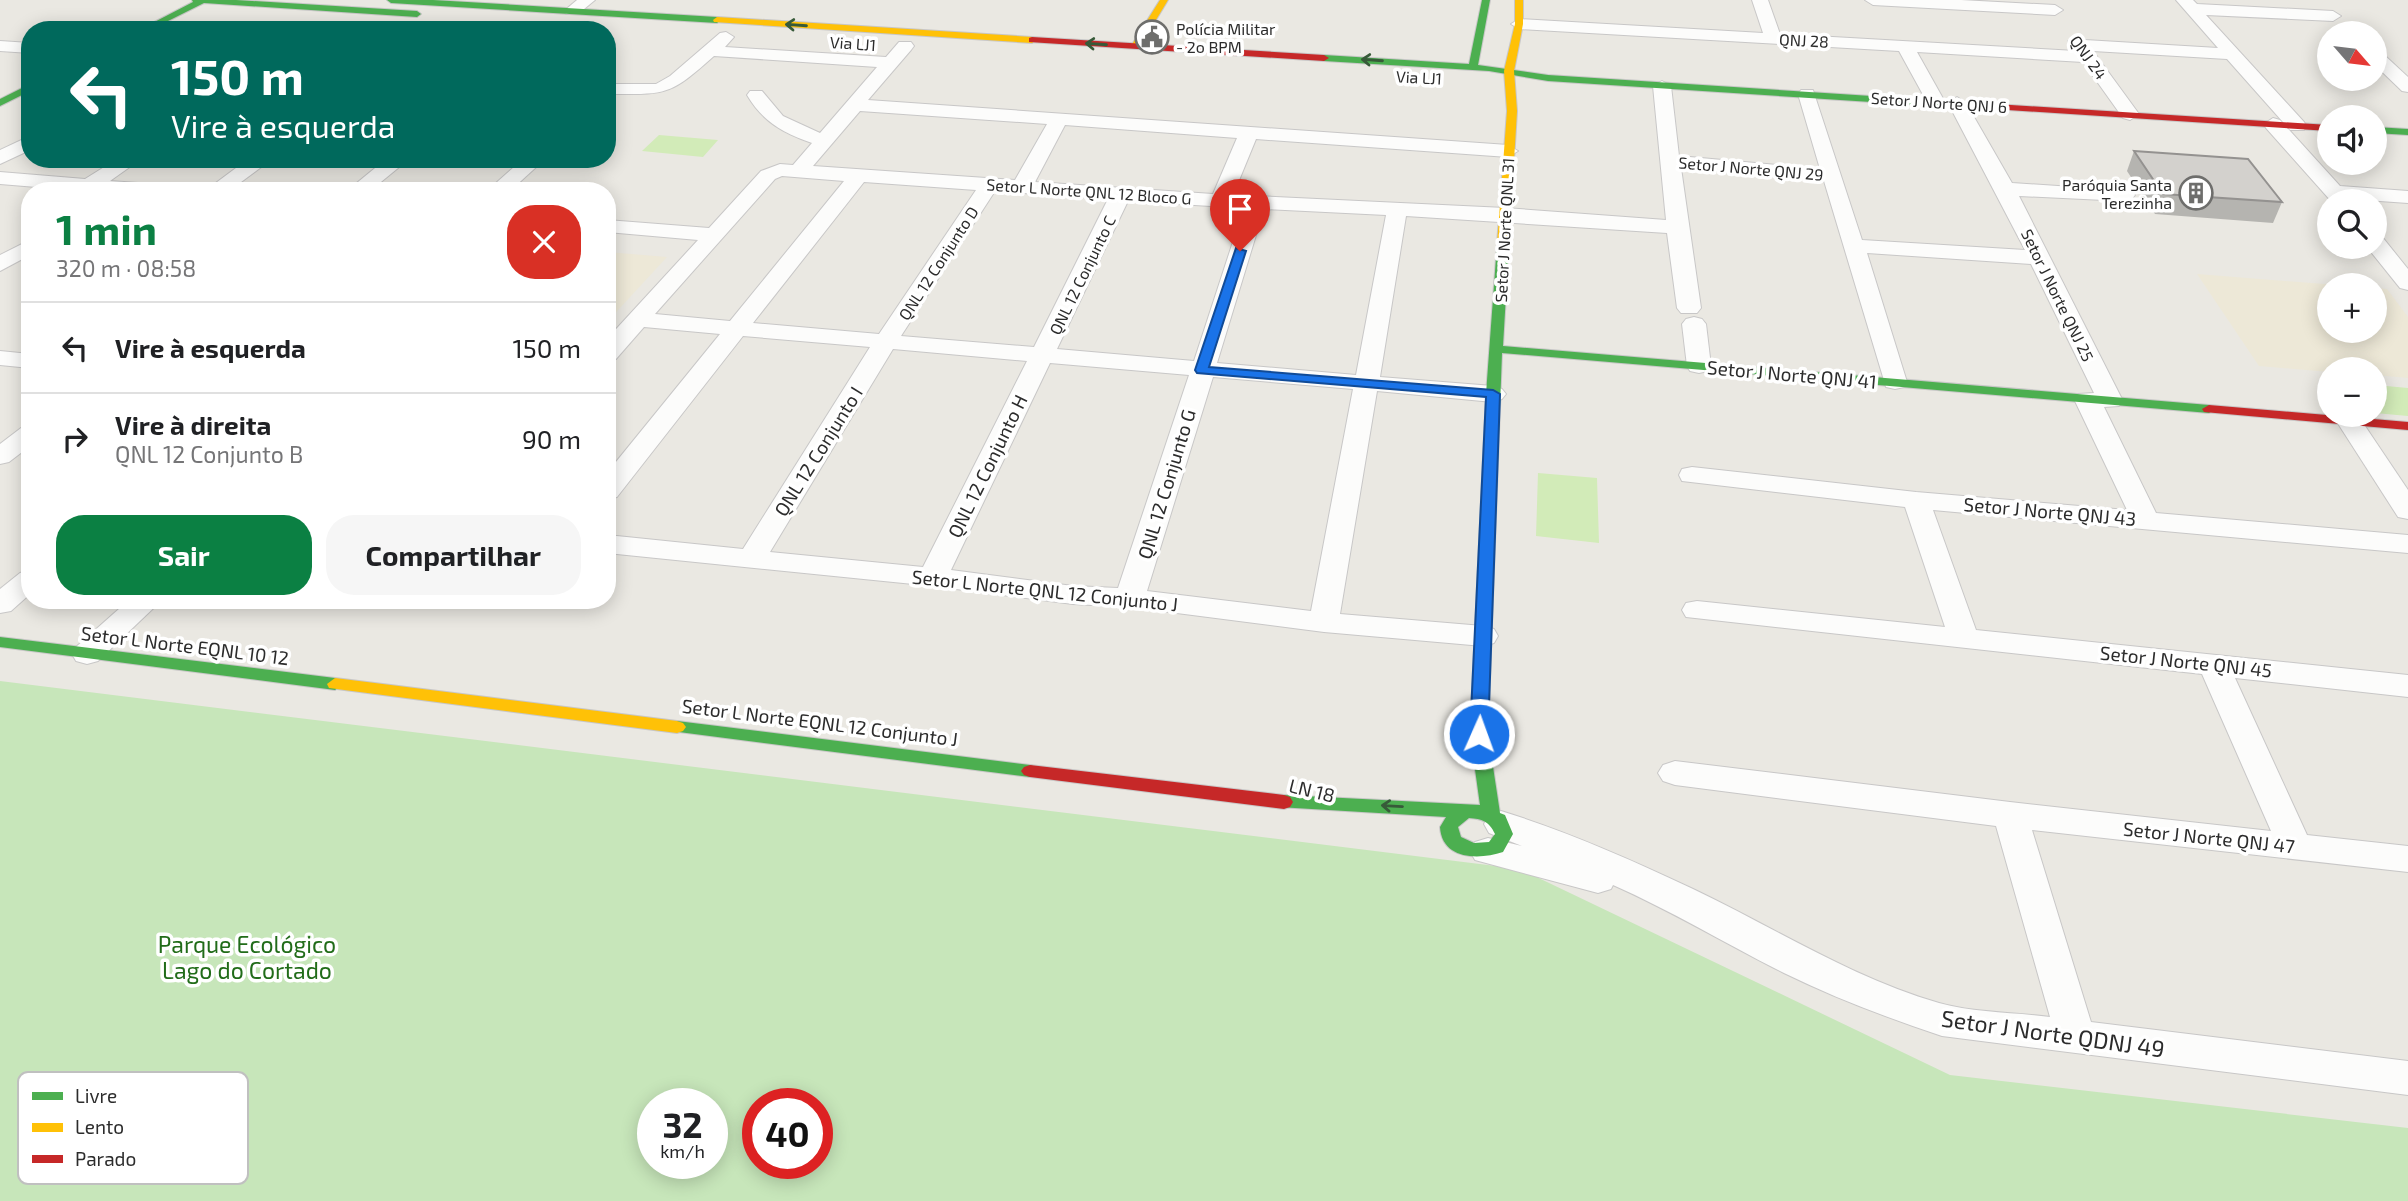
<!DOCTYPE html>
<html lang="pt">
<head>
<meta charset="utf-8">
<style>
	:root { --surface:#fff; --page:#f6f6f6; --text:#202124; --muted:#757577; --line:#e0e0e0; --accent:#0b8043 }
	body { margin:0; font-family:"Exo 2",sans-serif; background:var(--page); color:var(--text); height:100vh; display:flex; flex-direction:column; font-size:26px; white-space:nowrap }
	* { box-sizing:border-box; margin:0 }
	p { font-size:23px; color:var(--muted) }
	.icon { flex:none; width:38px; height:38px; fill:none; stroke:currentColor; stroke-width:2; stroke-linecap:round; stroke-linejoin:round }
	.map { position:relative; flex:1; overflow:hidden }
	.panel { position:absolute; left:21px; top:182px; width:595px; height:427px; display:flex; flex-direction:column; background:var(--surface); border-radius:28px; box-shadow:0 4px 18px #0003 }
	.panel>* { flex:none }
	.guide { position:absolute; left:21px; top:21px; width:595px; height:147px; border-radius:28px; box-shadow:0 4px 18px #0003; background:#00695c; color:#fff; overflow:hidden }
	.needle { width:46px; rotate:118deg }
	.buttons { position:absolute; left:2317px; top:21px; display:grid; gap:14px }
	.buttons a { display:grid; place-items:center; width:70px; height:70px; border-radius:50%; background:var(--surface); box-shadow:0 4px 18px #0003; font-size:35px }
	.speed { position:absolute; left:637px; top:1088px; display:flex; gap:14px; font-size:35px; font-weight:700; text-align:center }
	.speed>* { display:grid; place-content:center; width:91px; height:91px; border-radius:50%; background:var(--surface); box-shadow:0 4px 18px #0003; line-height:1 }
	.speed small { font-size:18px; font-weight:400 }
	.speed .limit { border:10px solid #d22; background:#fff; color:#111 }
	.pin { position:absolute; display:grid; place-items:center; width:60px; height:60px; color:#fff; margin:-72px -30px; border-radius:50% 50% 50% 0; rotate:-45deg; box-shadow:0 0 7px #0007 }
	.pin .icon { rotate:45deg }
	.me { position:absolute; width:77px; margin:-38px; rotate:2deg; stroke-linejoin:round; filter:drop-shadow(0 0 5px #0008) }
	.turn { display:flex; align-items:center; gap:24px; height:147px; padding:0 35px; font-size:32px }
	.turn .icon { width:91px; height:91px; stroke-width:2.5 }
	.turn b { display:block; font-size:49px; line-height:60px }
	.round { display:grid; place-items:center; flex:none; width:74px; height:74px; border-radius:28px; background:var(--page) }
	.summary { display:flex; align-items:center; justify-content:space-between; height:119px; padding:0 35px }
	h1 { font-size:42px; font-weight:700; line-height:52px; color:var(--accent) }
	.primary-button { display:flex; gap:14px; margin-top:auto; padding:14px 35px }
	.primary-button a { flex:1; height:80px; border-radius:28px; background:var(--accent); color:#fff; font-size:28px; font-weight:700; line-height:80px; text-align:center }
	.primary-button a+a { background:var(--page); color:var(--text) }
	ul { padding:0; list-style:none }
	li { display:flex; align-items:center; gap:21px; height:91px; padding:0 35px; border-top:2px solid var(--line) }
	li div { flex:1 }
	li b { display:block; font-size:26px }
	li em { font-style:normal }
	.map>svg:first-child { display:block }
	.education { fill:#ede8d7 }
	.green { fill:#c7e6ba; fill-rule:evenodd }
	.pitch { fill:#d2ebb8 }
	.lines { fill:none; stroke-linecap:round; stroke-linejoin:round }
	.street-casing { stroke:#c8c7c7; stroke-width:2 }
	.fast-casing { stroke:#c8c7c7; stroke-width:2 }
	.slow-casing { stroke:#c8c7c7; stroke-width:2 }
	.jam-casing { stroke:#c8c7c7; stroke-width:2 }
	.street { fill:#fcfcfb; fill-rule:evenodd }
	.fast { fill:#4caf50; fill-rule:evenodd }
	.slow { fill:#ffc107; fill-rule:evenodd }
	.jam { fill:#c62828; fill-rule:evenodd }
	.wall { fill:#b5b4b0 }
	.building { fill:#d3d1cd; stroke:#949290; stroke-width:2 }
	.oneway { stroke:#375a39 }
	.route { fill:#1a73e8; stroke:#114b97; stroke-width:2 }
	.labels { text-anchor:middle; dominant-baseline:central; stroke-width:7; stroke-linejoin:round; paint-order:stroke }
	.far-poi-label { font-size:16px; fill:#2c2c2c; stroke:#fff; text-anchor:start }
	.far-street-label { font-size:16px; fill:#2c2c2c; stroke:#fff }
	.street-label { font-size:19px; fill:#2c2c2c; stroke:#fff }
	.near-park-label { font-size:23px; fill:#216c19; stroke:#fff }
	.near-street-label { font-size:23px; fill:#2c2c2c; stroke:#fff }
	.key { fill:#fff; stroke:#c0c0c0; stroke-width:2 }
	.key-label { font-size:19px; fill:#2c2c2c }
</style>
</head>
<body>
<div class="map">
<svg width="2408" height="1201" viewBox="0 0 2408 1201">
	<rect width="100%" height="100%" fill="#eae8e2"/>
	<g class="education">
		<polygon points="607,252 667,257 607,322"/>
		<polygon points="2197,274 2337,285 2329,285 2329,331 2375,331 2375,288 2387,289 2408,317 2408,378 2375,375 2375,369 2329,369 2329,372 2259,366"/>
	</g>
	<path class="green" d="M 0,681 L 1520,869 L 1950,1075 L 2408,1128 L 2408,1201 L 0,1201 ZM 653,1104 L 712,1104 L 712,1164 L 653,1164 ZM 758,1104 L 817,1104 L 817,1164 L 758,1164 Z"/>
	<g class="pitch">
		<polygon points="659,135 718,140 703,157 642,151"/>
		<polygon points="2375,385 2408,388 2408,416 2375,413"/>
		<polygon points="1538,473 1597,478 1599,543 1536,536"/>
	</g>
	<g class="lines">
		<defs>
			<g id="street">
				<polygon points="577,0 595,0 578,14 566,14 564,11"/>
				<polygon points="1752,0 1768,0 1780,34 2076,51 2068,41 2077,36 2085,40 2218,48 2176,0 2193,0 2197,4 2333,11 2341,16 2333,21 2206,15 2304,122 2306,126 2304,130 2290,130 2227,59 2093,51 2139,114 2130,120 2123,118 2083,62 1917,52 1945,102 1936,108 1927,102 1899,51 1519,29 1511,24 1519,19 1763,33"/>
				<polygon points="1865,0 1961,0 2055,5 2063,10 2055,15 1873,5"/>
				<path d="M 726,32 L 734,37 L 725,47 L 886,57 L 899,42 L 911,42 L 914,46 L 911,50 L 868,100 L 1508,145 L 1518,151 L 1508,157 L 1256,139 L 1233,195 L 1505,208 L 1666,220 L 1653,86 L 1662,81 L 1671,86 L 1679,156 L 1820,169 L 1798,94 L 1801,90 L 1813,90 L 1862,240 L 2025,250 L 1948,103 L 1957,97 L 1966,103 L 2012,183 L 2132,191 L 2135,195 L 2132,199 L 2125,201 L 2019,196 L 2123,401 L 2119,406 L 2104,407 L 2156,513 L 2408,535 L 2408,553 L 1933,510 L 1976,630 L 2408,675 L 2408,697 L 2235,678 L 2307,835 L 2408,846 L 2408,872 L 2032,830 L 2091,1022 L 2408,1061 L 2408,1095 L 1942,1036 C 1888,1018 1835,998 1784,973 C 1726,944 1672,911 1613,885 L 1611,889 L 1598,893 L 1475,860 L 1470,851 L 1475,842 L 1488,838 L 1522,846 L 1489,833 L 1484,824 L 1489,815 L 1501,811 C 1566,831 1632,860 1693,889 C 1775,928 1852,978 1939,1003 C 1974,1013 2014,1012 2050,1017 L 1996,826 L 1675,785 L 1663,781 L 1658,773 L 1663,765 L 1675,761 L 2010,802 L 2271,831 L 2202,674 L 1686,617 L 1682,610 L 1686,603 L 1697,601 L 1945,627 L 1905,507 L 1682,481 L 1679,475 L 1682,469 L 1692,467 L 1916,492 L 2127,510 L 2074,399 L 2078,394 L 2094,393 L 2031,264 L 1867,253 L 1907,382 L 1904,387 L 1895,389 L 1886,387 L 1824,181 L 1681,168 L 1701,308 L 1697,313 L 1681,313 L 1677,308 L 1667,233 L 1406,216 L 1380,377 L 1493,386 L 1502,389 L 1506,394 L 1502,399 L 1493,402 L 1377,391 L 1340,614 L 1483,626 L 1494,629 L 1498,636 L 1494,643 L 1483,646 L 1324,632 L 1130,607 L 1073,604 L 933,586 L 607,553 L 607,535 L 743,549 L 870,347 L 743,336 L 617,497 L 607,499 L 607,473 L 720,334 L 644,327 L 616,359 L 607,361 L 607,339 L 698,240 L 607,232 L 607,220 L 709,228 L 761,171 L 780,164 L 793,165 L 812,143 C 783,133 763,122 747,95 L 750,91 L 762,91 L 783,116 L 820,133 L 877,67 L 714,56 C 668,97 667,94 607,94 L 607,84 L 656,84 L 670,76 L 720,33 ZM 860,111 L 1047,124 L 1015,180 L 813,166 ZM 1065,125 L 1237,138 L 1213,194 L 1035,182 ZM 782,176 L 844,181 L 730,321 L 655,314 L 775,179 ZM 864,182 L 976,190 L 879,334 L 753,323 ZM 995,191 L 1108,199 L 1034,347 L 901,336 ZM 1128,201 L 1244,208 L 1194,361 L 1057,349 ZM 1264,209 L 1386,215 L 1356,375 L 1217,363 ZM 893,349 L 1027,361 L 923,567 L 770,552 ZM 1050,363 L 1189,375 L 1118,588 L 1073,586 L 951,570 ZM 1213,377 L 1353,389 L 1311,611 L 1147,591 Z"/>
				<polygon points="0,41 30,43 30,53 0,51"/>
				<polygon points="2375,51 2381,52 2408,77 2408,92 2402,91 2375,65"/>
				<polygon points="2273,118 2280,120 2340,186 2408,191 2408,203 2351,199 2352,201 2331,201 2266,128 2264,124"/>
				<polygon points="30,136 30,150 0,164 0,150"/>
				<polygon points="117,159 141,159 110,181 166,185 176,191 85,191 0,184 0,172 85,179"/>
				<polygon points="248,159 272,159 229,191 205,191"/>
				<polygon points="386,159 409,159 370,191 347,191"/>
				<polygon points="523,159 545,159 510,191 487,191"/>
				<polygon points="2375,237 2383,238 2408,269 2408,290 2400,288 2367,247 2375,247"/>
				<polygon points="30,240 30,255 0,271 0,255"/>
				<polygon points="1694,317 1702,319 1706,324 1711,366 1708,371 1699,373 1690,371 1687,366 1682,324 1686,319"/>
				<polygon points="0,351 30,354 30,368 0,365"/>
				<polygon points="2352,415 2359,417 2408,490 2408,519 2398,517 2337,422 2341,417"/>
				<polygon points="30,426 30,446 9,462 0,464 0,444 21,428"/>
				<polygon points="30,570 30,594 11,611 0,613 0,589 20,573"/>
				<polygon points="129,600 162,600 98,661 87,664 76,661 72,654 76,647"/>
			</g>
			<g id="fast">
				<polygon points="192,0 236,0 417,11 421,14 417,17 204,3 150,30 139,30 193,2"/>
				<polygon points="387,0 433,0 717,17 721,20 717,23 391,3"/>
				<polygon points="1482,0 1490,0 1478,65 1548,75 1980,103 1985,106 1980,109 1548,81 1489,71 1324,61 1319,58 1324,55 1469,64"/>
				<polygon points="30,84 30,91 0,106 0,99"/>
				<polygon points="2375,127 2408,129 2408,135 2375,133"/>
				<path d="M 1503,241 L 1509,244 L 1503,346 L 2209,405 L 2216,409 L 2209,413 L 1502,353 L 1488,734 L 1500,813 L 1505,815 L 1513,834 L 1503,852 C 1479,860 1442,860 1440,827 L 1446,817 L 1278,807 L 1275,802 L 1278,797 L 1284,795 L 1480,805 L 1470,734 L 1486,394 L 1497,244 ZM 1469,818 C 1482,819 1489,821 1495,834 L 1489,842 L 1474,843 L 1461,837 L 1458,827 Z"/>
				<polygon points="0,637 335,678 343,684 335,690 0,647"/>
				<polygon points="677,721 1030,765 1036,767 1039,771 1036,775 1030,777 671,731 668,727 671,723"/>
			</g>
			<g id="slow">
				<polygon points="1160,0 1168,0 1139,48 1133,48 1131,46"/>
				<polygon points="1515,0 1523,0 1523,24 1514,71 1517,111 1509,244 1503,247 1497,244 1507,111 1504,71 1515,24"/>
				<polygon points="717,17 1032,37 1036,40 1032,43 714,22 713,20"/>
				<polygon points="335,678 677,721 683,723 686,727 683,731 677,733 329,688 327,684"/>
			</g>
			<g id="jam">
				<polygon points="1032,37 1324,55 1329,58 1324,61 1029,42 1029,38"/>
				<polygon points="1980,103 2329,125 2329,131 1977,108 1975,106"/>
				<polygon points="2209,405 2408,422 2408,430 2204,412 2202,409"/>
				<polygon points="1030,765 1284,795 1290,797 1293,802 1290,807 1284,809 1030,777 1024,775 1021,771 1024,767"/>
			</g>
		</defs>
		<use href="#street" class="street-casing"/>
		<use href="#fast" class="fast-casing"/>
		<use href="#slow" class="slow-casing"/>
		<use href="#jam" class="jam-casing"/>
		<use href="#street" class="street"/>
		<use href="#fast" class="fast"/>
		<use href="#slow" class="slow"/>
		<use href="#jam" class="jam"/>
	</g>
	<polygon class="wall" points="2134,151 2282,202 2273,223 2155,214 2127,171"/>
	<polygon class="building" points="2134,151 2248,159 2282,202 2163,194"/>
	<defs><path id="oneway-shaft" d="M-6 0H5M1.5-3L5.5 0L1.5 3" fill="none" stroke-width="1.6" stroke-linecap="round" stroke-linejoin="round" transform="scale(1.75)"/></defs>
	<g class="oneway">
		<use href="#oneway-shaft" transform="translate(796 25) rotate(-176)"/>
		<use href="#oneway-shaft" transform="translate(1096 44) rotate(-176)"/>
		<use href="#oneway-shaft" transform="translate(1372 60) rotate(-176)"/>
		<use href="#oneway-shaft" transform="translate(1392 806) rotate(-177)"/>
	</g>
	<polygon class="route" points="1236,248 1246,251 1209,367 1493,390 1500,394 1488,734 1485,738 1473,738 1470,734 1486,397 1197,373 1195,370"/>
	<defs>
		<symbol id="civic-ring" viewBox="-11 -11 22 22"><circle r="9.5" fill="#fff" stroke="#6e6e6c" stroke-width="1.5"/><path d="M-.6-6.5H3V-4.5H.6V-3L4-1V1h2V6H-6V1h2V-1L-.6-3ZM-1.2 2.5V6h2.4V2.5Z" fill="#6e6e6c"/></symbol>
		<symbol id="building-ring" viewBox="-11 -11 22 22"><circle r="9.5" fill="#fff" stroke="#6e6e6c" stroke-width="1.5"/><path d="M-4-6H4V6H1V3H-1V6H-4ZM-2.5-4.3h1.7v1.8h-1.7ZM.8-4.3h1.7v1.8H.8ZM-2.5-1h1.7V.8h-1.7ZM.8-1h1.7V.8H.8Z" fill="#6e6e6c"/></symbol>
	</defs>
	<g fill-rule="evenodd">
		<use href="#civic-ring" x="1133" y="18" width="38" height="38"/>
		<use href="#building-ring" x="2177" y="174" width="38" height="38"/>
	</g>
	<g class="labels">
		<g class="far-poi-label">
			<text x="1176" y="28">Polícia Militar<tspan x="1176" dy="18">- 2o BPM</tspan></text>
			<text x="2172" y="184" text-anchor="end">Paróquia Santa<tspan x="2172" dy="18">Terezinha</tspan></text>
		</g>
		<g class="far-street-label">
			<text transform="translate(1804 40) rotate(3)">QNJ 28</text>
			<text transform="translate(853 43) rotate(4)">Via LJ1</text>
			<text transform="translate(2089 57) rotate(54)">QNJ 24</text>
			<text transform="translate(1419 77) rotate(3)">Via LJ1</text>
			<text transform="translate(1939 102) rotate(4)">Setor J Norte QNJ 6</text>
			<text transform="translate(1751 168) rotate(5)">Setor J Norte QNJ 29</text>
			<text transform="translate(1089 191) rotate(4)">Setor L Norte QNL 12 Bloco G</text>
			<text transform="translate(1504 230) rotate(-87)">Setor J Norte QNL 31</text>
			<text transform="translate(938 263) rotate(-57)">QNL 12 Conjunto D</text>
			<text transform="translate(1082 275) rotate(-64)">QNL 12 Conjunto C</text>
			<text transform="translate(2058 295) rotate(64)">Setor J Norte QNJ 25</text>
		</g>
		<g class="street-label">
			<text transform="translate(1792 374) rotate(5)">Setor J Norte QNJ 41</text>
			<text transform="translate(818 451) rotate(-58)">QNL 12 Conjunto I</text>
			<text transform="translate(987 466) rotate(-64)">QNL 12 Conjunto H</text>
			<text transform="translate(1166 484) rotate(-73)">QNL 12 Conjunto G</text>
			<text transform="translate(2050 511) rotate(5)">Setor J Norte QNJ 43</text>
			<text transform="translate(1045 590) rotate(6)">Setor L Norte QNL 12 Conjunto J</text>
			<text transform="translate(185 645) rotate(7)">Setor L Norte EQNL 10 12</text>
			<text transform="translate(2186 661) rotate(6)">Setor J Norte QNJ 45</text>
			<text transform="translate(820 722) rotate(7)">Setor L Norte EQNL 12 Conjunto J</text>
			<text transform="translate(1312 790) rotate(14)">LN 18</text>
			<text transform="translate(2209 837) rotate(6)">Setor J Norte QNJ 47</text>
		</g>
		<g class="near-park-label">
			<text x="247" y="944">Parque Ecológico<tspan x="247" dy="26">Lago do Cortado</tspan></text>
		</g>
		<g class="near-street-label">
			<text transform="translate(2053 1033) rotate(8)">Setor J Norte QDNJ 49</text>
		</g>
	</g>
	<rect x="18" y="1072" width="230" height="112" rx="10" class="key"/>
	<rect x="32" y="1092" width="31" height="8" fill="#4caf50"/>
	<rect x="32" y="1123" width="31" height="9" fill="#ffc107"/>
	<rect x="32" y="1155" width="31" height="8" fill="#c62828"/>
	<g class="key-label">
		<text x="75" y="1103">Livre</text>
		<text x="75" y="1134">Lento</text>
		<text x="75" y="1166">Parado</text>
	</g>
</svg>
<div class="buttons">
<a><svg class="needle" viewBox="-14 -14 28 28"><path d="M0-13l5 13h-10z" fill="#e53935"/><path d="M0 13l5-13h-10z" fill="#757577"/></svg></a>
<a><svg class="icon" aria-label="sound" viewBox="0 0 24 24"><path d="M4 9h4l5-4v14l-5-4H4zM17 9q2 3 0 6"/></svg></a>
<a><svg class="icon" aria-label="search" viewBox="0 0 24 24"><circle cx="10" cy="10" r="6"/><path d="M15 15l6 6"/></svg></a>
<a>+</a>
<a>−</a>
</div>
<div class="speed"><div>32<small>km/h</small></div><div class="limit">40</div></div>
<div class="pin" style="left:1240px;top:251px;background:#d93025"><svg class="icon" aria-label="arrive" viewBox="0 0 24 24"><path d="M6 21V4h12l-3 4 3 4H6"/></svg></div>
<svg class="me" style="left:1479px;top:734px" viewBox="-20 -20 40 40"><circle r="17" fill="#1a73e8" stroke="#fff" stroke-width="3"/><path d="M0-11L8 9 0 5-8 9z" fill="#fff"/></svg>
<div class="guide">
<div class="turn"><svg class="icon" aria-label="left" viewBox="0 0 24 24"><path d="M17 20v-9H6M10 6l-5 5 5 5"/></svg><div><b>150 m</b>Vire à esquerda</div></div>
</div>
<section class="panel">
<div class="summary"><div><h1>1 min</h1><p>320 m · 08:58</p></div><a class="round" style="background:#d93025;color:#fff"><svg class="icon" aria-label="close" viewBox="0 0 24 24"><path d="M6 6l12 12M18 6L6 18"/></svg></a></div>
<ul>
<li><svg class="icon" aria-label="left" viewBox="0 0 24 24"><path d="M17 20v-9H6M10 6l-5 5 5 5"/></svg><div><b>Vire à esquerda</b></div><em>150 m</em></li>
<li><svg class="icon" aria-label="right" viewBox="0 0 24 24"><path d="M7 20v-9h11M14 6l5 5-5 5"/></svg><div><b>Vire à direita</b><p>QNL 12 Conjunto B</p></div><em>90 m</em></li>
</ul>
<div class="primary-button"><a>Sair</a><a>Compartilhar</a></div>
</section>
</div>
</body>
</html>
